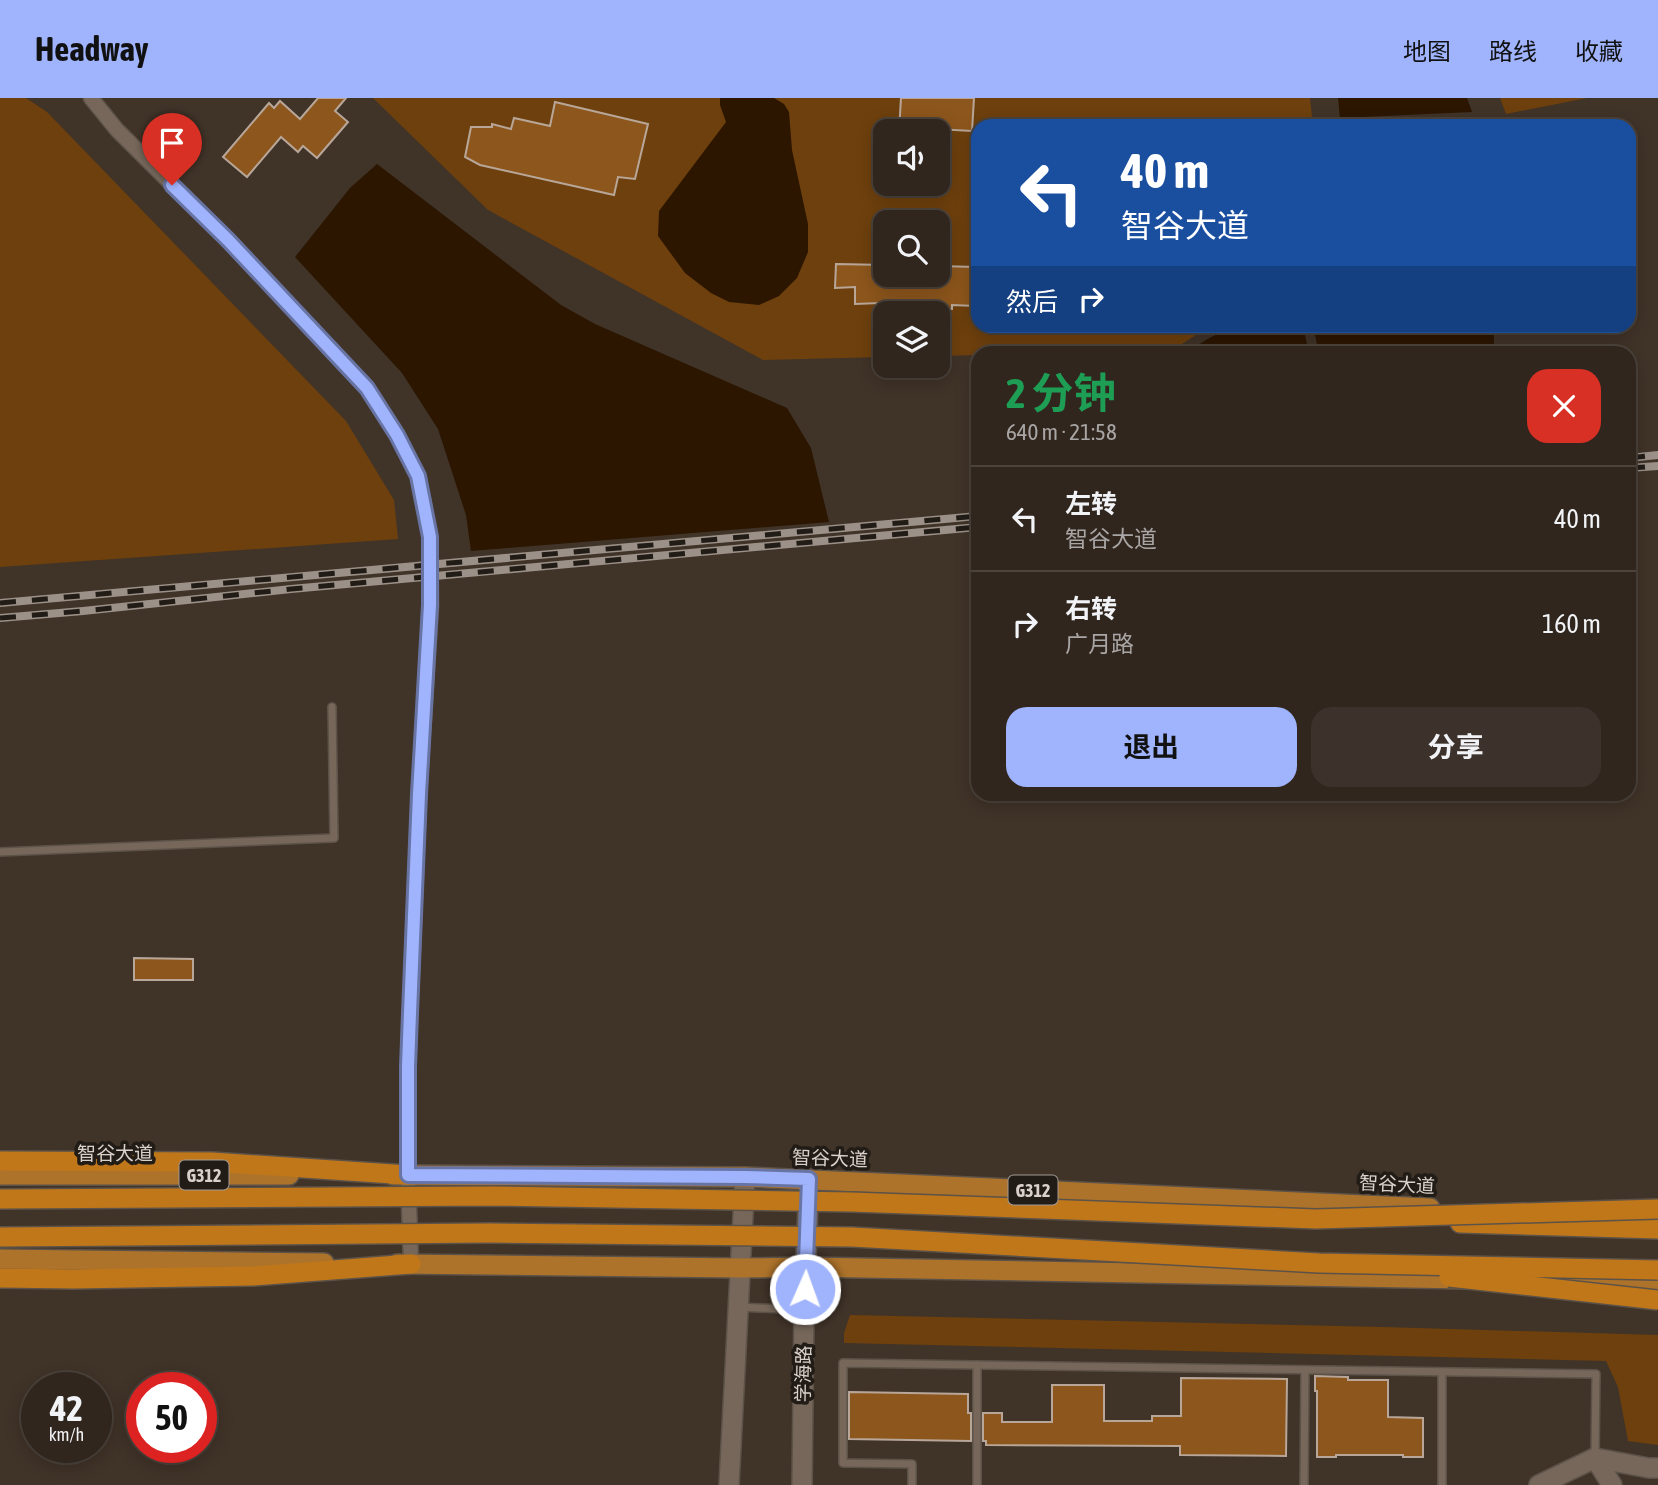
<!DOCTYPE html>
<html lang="zh">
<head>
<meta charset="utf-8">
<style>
	:root { --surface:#30261e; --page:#3c322b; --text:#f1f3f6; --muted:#a8a5a4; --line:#4b433c; --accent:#a0b3fd }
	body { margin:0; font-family:"Asap Condensed","Noto Sans SC",sans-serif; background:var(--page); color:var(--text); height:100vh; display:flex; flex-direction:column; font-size:26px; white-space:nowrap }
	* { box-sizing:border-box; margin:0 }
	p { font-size:23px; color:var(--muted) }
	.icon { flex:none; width:38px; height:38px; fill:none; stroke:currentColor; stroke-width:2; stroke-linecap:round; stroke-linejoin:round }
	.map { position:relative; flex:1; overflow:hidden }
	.details { position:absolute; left:971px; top:248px; width:665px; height:455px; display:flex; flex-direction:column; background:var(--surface); border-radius:21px; box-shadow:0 4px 18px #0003,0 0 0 2px var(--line) }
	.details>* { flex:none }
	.top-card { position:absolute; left:971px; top:21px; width:665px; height:214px; border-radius:21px; box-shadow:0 4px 18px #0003,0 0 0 2px var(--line); background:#1a4fa0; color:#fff; overflow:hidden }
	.fabs { position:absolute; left:873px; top:21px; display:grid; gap:14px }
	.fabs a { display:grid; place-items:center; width:77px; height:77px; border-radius:14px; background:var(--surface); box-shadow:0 4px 18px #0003,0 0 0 2px var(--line); font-size:35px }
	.speed { position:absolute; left:21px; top:1274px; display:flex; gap:14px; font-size:35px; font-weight:700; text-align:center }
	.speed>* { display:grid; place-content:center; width:91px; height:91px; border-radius:50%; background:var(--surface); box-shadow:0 4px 18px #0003,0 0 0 2px var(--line); line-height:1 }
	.speed small { font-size:18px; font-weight:400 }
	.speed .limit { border:10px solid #d22; background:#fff; color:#111 }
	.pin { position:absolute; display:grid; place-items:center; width:60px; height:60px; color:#fff; margin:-72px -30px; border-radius:50% 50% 50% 0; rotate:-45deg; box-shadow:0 0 7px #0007 }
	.pin .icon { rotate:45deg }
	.me { position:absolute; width:77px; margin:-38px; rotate:2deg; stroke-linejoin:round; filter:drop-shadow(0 0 5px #0008) }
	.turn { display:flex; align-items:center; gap:24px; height:147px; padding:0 35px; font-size:32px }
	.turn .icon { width:91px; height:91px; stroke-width:2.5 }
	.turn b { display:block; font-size:49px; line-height:60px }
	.then { display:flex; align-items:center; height:66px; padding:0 35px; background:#0003; gap:14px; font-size:26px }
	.round { display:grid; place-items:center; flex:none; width:74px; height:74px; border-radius:21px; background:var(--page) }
	.overview { display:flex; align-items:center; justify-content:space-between; height:119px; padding:0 35px }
	h1 { font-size:42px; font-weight:700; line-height:52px; color:#1e9e55 }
	.action { display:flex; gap:14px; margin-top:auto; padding:14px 35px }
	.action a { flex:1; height:80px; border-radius:21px; background:var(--accent); color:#111; font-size:28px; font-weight:700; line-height:80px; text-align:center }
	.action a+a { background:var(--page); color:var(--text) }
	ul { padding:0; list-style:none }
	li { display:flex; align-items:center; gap:21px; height:105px; padding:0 35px; border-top:2px solid var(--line) }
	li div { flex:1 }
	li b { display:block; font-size:26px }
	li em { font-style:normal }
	header { display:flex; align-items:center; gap:42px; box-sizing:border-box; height:98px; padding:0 35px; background:var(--accent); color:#111 }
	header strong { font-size:33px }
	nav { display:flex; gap:38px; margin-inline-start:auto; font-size:24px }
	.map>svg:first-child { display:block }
	.green { fill:#6e400d; fill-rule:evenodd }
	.water { fill:#2c1600 }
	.building { fill:#8d561c; stroke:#b8a799; stroke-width:2 }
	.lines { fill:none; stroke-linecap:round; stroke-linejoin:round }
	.service-casing { stroke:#5c5248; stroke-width:10 }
	.minor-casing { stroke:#5c5248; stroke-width:17 }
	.tertiary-casing { stroke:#5c5248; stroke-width:22 }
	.secondary-casing { stroke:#5c5248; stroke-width:22 }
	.primary-casing { stroke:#5c5248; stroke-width:22 }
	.trunk-casing { stroke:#5c5248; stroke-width:22 }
	.service { stroke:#76675a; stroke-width:7 }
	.minor { stroke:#76675a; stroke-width:14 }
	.tertiary { stroke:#76675a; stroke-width:19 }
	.secondary { stroke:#76675a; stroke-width:19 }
	.primary { stroke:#ae732a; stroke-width:19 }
	.trunk { stroke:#c0771a; stroke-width:19 }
	.rail-casing { stroke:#9b9188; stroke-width:8 }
	.rail { stroke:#221c17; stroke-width:5; stroke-dasharray:16; stroke-linecap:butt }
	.trunk-bridge-casing { stroke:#5c5248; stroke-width:22; stroke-linecap:butt }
	.trunk-bridge { stroke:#c0771a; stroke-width:19 }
	.route-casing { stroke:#6874a4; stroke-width:18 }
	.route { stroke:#a0b3fd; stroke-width:12 }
	.labels { text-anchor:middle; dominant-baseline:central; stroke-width:7; stroke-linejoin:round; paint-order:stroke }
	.shield { fill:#221c17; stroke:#a29b94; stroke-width:2 }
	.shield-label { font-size:18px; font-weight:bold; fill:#d9d1c9 }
	.street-label { font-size:19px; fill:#d9d1c9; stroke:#221c17 }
</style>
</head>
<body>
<header>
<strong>Headway</strong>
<nav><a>地图</a><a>路线</a><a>收藏</a></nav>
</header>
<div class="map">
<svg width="1658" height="1387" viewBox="0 0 1658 1387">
	<rect width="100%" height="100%" fill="#403328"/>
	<g class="green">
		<polygon points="0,0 26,0 47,14 346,323 394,402 398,441 0,469"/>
		<path d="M 373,0 L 1310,0 L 1313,28 L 978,28 L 978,228 L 1210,228 L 1171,253 L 978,256 L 978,257 L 938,258 L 938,215 L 886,215 L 885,259 L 763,262 L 488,112 ZM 886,33 L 938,33 L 938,86 L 886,86 ZM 886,124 L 938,124 L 938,177 L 886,177 Z"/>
		<polygon points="1500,0 1587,0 1506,16"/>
		<polygon points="850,1217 1383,1229 1658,1237 1658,1347 1628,1343 1618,1289 1606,1263 844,1245 844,1235"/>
	</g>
	<g class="water">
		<polygon points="720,0 774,0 784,6 789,14 792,52 808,126 808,154 797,180 779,198 759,207 729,204 711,195 685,175 658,138 659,113 726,24 720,7"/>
		<polygon points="1338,0 1467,0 1472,14 1340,20"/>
		<polygon points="377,66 561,207 595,226 787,310 811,350 829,424 471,453 466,417 438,331 402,275 295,159 350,90"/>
		<path d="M 1238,228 L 1303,228 L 1309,255 L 1188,255 C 1203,242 1219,234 1238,228 Z"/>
		<polygon points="1313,228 1494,228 1494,255 1319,255"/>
	</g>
	<g class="building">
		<polygon points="318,0 346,0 335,13 348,24 317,60 303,48 298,54 281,39 247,79 223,59 269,5 274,10 280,3 300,21"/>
		<polygon points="901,0 974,0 972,33 918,30 918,33 899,33"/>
		<polygon points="555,4 648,26 635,81 618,79 614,97 480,67 465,59 471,29 492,29 492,26 511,31 514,20 550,28"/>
		<polygon points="836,166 886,167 886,177 938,177 938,168 977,169 976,208 952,207 952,211 880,210 880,205 855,206 855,189 835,190"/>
		<polygon points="134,860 193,861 193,882 134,882"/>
		<polygon points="1315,1278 1348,1279 1348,1282 1388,1282 1388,1319 1423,1320 1423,1359 1403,1359 1403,1357 1336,1357 1336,1359 1317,1359 1317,1293 1315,1293"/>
		<polygon points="1181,1280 1287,1281 1286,1358 1180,1357 1180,1348 986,1347 986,1343 983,1343 983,1315 1002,1315 1002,1324 1052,1324 1052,1287 1104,1287 1104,1323 1152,1323 1152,1318 1181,1318"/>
		<polygon points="849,1294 968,1296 968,1315 971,1315 971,1343 849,1341"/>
	</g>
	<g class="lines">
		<defs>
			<g id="service">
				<polyline points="0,754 334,740 332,609"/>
				<polyline points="738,1209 803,1212"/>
				<polyline points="977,1267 1596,1276 1595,1360"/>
				<polyline points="912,1387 912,1366 843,1365 843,1265 977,1267 977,1387"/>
				<polyline points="1304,1387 1305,1272"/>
				<polyline points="1442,1387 1442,1274"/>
			</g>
			<polyline id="minor" points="91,0 117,32 228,142 367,290 397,337 418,378 430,439 431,507 419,696 408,969 408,1077 411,1166"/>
			<g id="tertiary">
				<polyline points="1595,1360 1649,1370 1658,1370"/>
				<polyline points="1539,1387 1595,1360 1612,1387"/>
			</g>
			<g id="secondary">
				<polyline points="729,1387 745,1079"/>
				<polyline points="802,1387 804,1212 809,1081"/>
			</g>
			<g id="primary">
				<polyline points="0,1077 289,1077"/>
				<polyline points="393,1077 745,1079 1430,1110"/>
				<polyline points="0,1161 324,1165"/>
				<polyline points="397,1166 740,1170 806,1169 1465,1181"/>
				<polyline points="1562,1184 1658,1187"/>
			</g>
			<g id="trunk">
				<polyline points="0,1063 212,1064 408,1077"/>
				<polyline points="1460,1125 1658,1131"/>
				<polyline points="0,1180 74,1181 253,1178 411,1166"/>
			</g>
		</defs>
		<use href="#service" class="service-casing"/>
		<use href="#minor" class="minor-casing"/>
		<use href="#tertiary" class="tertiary-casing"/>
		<use href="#secondary" class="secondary-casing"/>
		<use href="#primary" class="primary-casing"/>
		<use href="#trunk" class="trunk-casing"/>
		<use href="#service" class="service"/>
		<use href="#minor" class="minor"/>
		<use href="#tertiary" class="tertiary"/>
		<use href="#secondary" class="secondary"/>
		<use href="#primary" class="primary"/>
		<use href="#trunk" class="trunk"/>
		<defs>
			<g id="rail">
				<polyline points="1629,360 1658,357"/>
				<polyline points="1629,370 1658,368"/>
				<polyline points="0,505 978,418"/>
				<polyline points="0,520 83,513 291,491 978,429"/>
			</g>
		</defs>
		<use href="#rail" class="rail-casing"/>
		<use href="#rail" class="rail"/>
		<defs>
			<g id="trunk-bridge">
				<polyline points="0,1101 492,1098 851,1104 1316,1121 1658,1111"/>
				<polyline points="0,1139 489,1135 852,1139 1319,1165 1658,1172"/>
				<polyline points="1449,1179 1658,1202"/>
			</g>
		</defs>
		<use href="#trunk-bridge" class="trunk-bridge-casing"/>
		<use href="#trunk-bridge" class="trunk-bridge"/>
	</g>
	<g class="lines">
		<defs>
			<polyline id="route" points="172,87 228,142 367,290 397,337 418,378 430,439 430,507 419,696 410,915 408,969 408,1077 745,1079 809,1081 805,1191"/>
		</defs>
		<use href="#route" class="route-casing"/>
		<use href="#route" class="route"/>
	</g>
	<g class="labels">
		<g class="shield">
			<rect x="179.5" y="1062.5" width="49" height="29" rx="5"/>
			<rect x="1008.5" y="1077.5" width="49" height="29" rx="5"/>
		</g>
		<g class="shield-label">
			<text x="204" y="1077">G312</text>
			<text x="1033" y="1092">G312</text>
		</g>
		<g class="street-label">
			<text x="115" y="1055">智谷大道</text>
			<text transform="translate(830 1060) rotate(2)">智谷大道</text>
			<text transform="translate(1397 1086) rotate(3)">智谷大道</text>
			<text transform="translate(803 1276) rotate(-89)">学海路</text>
		</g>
	</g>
</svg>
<div class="fabs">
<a><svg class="icon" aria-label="sound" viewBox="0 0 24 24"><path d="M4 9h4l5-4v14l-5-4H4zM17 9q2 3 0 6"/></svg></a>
<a><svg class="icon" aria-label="search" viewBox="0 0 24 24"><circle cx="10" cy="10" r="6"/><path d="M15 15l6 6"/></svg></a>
<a><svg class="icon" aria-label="layers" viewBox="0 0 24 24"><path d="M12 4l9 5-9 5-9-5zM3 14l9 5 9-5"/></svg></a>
</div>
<div class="speed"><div>42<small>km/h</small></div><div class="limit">50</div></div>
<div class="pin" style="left:172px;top:87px;background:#d93025"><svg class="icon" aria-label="arrive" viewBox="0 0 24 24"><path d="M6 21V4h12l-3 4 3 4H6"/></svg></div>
<svg class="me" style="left:805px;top:1191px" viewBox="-20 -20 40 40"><circle r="17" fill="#a0b3fd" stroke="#fff" stroke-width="3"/><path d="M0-11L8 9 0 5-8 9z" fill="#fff"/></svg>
<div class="top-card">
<div class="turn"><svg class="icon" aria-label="left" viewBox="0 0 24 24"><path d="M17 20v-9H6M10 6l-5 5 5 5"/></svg><div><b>40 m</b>智谷大道</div></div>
<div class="then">然后<svg class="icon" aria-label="right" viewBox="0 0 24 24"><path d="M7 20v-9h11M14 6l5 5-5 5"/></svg></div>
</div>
<section class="details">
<div class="overview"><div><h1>2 分钟</h1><p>640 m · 21:58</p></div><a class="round" style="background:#d93025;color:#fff"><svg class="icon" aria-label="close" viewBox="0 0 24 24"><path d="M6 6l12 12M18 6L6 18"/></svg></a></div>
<ul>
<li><svg class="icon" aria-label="left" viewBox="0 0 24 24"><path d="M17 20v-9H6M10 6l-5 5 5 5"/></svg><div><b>左转</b><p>智谷大道</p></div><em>40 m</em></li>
<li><svg class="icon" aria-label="right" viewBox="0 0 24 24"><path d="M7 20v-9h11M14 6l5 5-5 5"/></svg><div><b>右转</b><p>广月路</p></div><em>160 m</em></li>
</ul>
<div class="action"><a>退出</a><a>分享</a></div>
</section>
</div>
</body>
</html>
